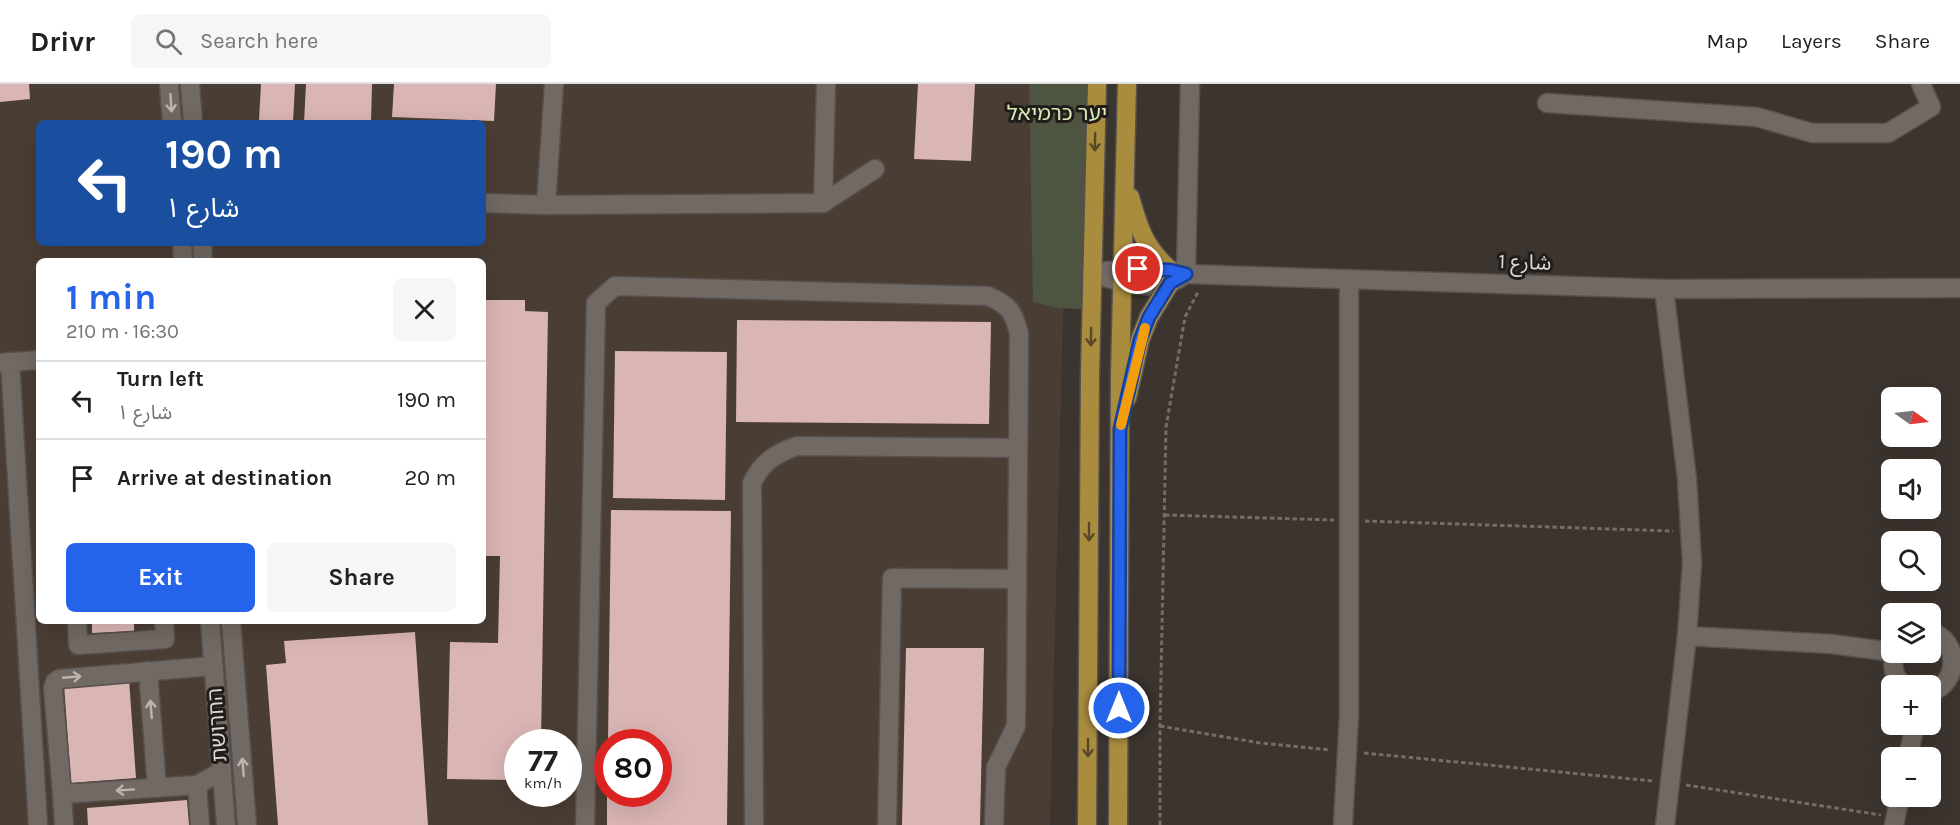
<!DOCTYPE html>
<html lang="en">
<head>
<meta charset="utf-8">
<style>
	:root { --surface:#fff; --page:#f6f6f6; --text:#202124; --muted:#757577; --line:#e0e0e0; --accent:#2563eb }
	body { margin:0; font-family:Karla,"Noto Sans Arabic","Noto Sans Hebrew",sans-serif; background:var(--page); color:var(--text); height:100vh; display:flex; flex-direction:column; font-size:22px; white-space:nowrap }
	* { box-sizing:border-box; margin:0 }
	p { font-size:20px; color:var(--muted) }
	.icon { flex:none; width:33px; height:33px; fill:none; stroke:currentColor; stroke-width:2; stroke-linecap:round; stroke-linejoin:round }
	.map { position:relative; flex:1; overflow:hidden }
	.side { position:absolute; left:36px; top:174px; width:450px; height:366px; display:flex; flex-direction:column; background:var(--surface); border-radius:9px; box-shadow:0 6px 24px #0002 }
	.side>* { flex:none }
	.hud { position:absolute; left:36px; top:36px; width:450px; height:126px; border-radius:9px; box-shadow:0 6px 24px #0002; background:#1a4fa0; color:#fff; overflow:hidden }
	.needle { width:39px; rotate:104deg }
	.fabs { position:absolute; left:1881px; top:303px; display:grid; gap:12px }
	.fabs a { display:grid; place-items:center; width:60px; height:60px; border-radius:9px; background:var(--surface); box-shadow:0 6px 24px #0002; font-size:30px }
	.speed { position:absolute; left:504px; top:645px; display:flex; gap:12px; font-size:30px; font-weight:700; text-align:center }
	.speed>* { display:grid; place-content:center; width:78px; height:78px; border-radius:50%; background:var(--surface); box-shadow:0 6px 24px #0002; line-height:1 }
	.speed small { font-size:15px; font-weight:400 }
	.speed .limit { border:9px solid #d22; background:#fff; color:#111 }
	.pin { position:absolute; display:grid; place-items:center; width:51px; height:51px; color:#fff; margin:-26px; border:3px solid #fff; border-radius:50%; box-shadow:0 2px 6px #0007 }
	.me { position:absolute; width:66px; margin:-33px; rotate:0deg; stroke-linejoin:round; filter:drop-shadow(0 0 4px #0008) }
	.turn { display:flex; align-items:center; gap:21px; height:126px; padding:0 30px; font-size:27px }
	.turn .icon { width:78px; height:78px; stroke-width:2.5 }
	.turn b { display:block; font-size:42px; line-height:51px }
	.round { display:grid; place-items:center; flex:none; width:63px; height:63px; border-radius:9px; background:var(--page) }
	.headline { display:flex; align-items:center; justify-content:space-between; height:102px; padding:0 30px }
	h1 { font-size:36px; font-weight:700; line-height:45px; color:var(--accent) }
	.button { display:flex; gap:12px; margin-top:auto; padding:12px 30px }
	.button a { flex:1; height:69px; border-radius:9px; background:var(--accent); color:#fff; font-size:24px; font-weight:700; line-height:69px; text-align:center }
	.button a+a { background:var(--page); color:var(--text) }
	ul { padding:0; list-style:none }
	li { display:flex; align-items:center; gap:18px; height:78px; padding:0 30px; border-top:2px solid var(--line) }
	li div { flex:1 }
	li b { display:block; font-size:22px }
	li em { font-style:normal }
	header { display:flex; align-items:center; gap:36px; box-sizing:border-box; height:84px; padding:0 30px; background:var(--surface); border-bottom:2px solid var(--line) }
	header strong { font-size:28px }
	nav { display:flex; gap:33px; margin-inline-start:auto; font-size:21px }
	.search { width:420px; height:54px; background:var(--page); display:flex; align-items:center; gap:15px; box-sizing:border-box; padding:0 21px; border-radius:9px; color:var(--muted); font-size:22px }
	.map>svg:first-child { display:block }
	.built { fill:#4a3d34; fill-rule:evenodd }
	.green { fill:#4d5440 }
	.building { fill:#d9b5b4 }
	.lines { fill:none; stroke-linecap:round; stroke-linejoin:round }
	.minor-casing { stroke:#57504c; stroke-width:21 }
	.highway-casing { stroke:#57504c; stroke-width:21 }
	.path { stroke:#746d68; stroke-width:3; stroke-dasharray:4.5 3; stroke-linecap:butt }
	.minor { stroke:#716963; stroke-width:18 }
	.highway { stroke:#a98c3e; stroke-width:18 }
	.oneway { stroke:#bcb6b2 }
	.oneway2 { stroke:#574928 }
	.route-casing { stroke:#184099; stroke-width:15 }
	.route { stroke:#2563eb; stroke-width:10 }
	.slow { stroke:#f59e0b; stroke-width:10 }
	.labels { text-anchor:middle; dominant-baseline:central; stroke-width:6; stroke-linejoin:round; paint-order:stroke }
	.park-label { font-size:21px; fill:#d8e9b5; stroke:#201d1a }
	.street-label { font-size:21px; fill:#dcd7d4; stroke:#201d1a }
</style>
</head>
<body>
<header>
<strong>Drivr</strong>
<div class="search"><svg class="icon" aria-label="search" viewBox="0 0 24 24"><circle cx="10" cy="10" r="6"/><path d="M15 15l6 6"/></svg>Search here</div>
<nav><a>Map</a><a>Layers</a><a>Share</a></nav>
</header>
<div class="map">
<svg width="1960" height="741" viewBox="0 0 1960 741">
	<rect width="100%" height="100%" fill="#3c342f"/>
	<path class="built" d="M 0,0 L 1069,0 L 1050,741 L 0,741 ZM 39,39 L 483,39 L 483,159 L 39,159 ZM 39,177 L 483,177 L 483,537 L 39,537 ZM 518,658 L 568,658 L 568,710 L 518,710 ZM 608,658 L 658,658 L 658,710 L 608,710 Z"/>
	<polygon class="green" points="1029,0 1088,0 1083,225 1057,224 1033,218"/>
	<g class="building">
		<polygon points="0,0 29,0 30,15 0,18"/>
		<polygon points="261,0 295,0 293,38 259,36"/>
		<polygon points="306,0 372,0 371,39 304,39"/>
		<polygon points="394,0 496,0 494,37 392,33"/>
		<polygon points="918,0 975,0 971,77 914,75"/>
		<polygon points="483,216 525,216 525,227 548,228 541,658 518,658 518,696 447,695 450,558 498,559 500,472 483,472"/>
		<polygon points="737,236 991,238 989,340 736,338"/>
		<polygon points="615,267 727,268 725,416 613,414"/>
		<polygon points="611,426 731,427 727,741 607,741 607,710 658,710 658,658 608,658"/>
		<polygon points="92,537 134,537 134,547 92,549"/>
		<polygon points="415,548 428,741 278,741 266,581 286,579 284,557"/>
		<polygon points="906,564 984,564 980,741 902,741"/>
		<polygon points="129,595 136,694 71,699 64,600"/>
		<polygon points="187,716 189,741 88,741 87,724"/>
	</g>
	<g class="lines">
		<defs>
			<g id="minor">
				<polyline points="169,0 172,39"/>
				<polyline points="190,0 193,39"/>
				<polyline points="1547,19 1757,33 1812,49 1888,49 1931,23 1921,0"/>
				<polyline points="483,119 546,121 554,0"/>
				<polyline points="823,119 826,0"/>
				<polyline points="546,121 823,119 875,85"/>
				<polyline points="182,159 183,177"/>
				<polyline points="202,159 203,177"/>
				<polyline points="1107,187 1153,185 1178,188"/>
				<path d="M 1092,189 C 1116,197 1143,206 1169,199 C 1175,198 1181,193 1186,190 L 1664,205 L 1960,204"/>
				<polyline points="1186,190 1190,0"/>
				<polyline points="1664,205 1687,395 1692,479 1687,552 1665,741"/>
				<polyline points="10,278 38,741"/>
				<polyline points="0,279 39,276"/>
				<polyline points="77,537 78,561 165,555 164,537"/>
				<polyline points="210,537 226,741"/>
				<polyline points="231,537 247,741"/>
				<path d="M 1930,548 C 1960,555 1960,600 1930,608"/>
				<polyline points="1687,552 1832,560 1892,568"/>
				<path d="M 1894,568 C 1892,581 1893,592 1903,602"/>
				<polyline points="213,582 59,595 55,598 53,604 62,710 197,701 222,687"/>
				<polyline points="148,587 157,704"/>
				<polyline points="1908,674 1915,640"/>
				<polyline points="197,701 200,741"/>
				<polyline points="62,710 64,741"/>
				<path d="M 585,741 L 596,219 L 615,202 L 988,212 C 1009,221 1014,228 1019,250 L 1016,642 L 996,683 L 994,741"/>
				<path d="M 754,741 L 752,399 C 762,378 776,369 797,362 L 1018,364"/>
				<polyline points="887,741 892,494 1017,495"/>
				<polyline points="1343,741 1349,632 1349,195"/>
				<polyline points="1894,741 1900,712"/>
			</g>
			<g id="highway">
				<path d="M 1130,113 C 1139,145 1145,164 1170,186"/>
				<polyline points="1127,314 1140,256 1149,233 1170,199"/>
				<polyline points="1087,741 1090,291 1097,0"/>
				<polyline points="1118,741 1120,292 1127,0"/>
			</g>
		</defs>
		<use href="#minor" class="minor-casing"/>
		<use href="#highway" class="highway-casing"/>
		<g class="path">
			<polyline points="1165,431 1334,436"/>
			<polyline points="1365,437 1673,447"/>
			<polyline points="1160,642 1260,659 1330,666"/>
			<polyline points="1364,669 1653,697"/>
			<polyline points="1686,701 1881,731"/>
			<polyline points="1160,741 1160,642 1166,343 1185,233 1198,208"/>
		</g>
		<use href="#minor" class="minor"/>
		<use href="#highway" class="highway"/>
	</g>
	<defs><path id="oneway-shaft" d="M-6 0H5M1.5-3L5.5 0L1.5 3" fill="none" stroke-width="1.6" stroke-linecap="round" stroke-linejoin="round" transform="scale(1.5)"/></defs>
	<g class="oneway">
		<use href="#oneway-shaft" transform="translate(171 19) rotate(86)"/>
		<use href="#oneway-shaft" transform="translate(72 593) rotate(-5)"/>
		<use href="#oneway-shaft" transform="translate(151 625) rotate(-95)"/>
		<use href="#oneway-shaft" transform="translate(243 683) rotate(-94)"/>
		<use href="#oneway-shaft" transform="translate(125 706) rotate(176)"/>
	</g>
	<g class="oneway2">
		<use href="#oneway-shaft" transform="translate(1095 58) rotate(91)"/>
		<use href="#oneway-shaft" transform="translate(1091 253) rotate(91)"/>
		<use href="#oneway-shaft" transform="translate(1089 448) rotate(90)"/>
		<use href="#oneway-shaft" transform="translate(1088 664) rotate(90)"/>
	</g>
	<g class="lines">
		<defs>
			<polyline id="route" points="1119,624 1120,345 1140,256 1149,233 1170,199 1186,190 1170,186 1138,185"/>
		</defs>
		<use href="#route" class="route-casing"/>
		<use href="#route" class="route"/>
		<polyline class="slow" points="1121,341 1145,244"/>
	</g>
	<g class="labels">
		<g class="park-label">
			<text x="1057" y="29">יער כרמיאל</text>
		</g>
		<g class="street-label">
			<text transform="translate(1525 178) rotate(2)">شارع 1</text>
			<text transform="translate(217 641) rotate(-94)">החרושת</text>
		</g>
	</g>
</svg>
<div class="fabs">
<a><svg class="needle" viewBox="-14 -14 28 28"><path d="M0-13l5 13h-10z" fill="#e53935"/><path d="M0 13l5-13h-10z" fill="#757577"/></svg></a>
<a><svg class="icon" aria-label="sound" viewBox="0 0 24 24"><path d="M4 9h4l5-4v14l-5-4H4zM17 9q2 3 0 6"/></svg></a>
<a><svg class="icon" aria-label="search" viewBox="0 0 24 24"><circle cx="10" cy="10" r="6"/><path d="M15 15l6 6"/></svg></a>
<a><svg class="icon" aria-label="layers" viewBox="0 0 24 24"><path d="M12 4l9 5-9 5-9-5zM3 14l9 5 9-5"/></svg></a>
<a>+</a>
<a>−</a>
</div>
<div class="speed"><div>77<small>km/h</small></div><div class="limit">80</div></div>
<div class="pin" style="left:1138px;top:185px;background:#d93025"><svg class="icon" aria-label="arrive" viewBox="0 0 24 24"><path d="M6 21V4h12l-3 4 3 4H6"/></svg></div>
<svg class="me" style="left:1119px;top:624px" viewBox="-20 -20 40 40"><circle r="17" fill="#2563eb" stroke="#fff" stroke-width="3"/><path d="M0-11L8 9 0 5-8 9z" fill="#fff"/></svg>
<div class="hud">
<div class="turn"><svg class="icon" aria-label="left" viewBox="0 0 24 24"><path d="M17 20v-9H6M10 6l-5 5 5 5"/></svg><div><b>190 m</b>شارع ١</div></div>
</div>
<section class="side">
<div class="headline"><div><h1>1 min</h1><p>210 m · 16:30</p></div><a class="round"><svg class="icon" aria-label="close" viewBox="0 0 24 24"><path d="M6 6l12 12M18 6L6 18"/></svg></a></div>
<ul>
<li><svg class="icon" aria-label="left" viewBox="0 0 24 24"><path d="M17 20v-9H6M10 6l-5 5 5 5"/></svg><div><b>Turn left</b><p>شارع ١</p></div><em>190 m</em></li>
<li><svg class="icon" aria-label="arrive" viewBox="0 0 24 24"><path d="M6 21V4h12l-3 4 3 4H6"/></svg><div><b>Arrive at destination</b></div><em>20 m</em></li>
</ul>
<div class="button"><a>Exit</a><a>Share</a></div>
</section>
</div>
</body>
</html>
